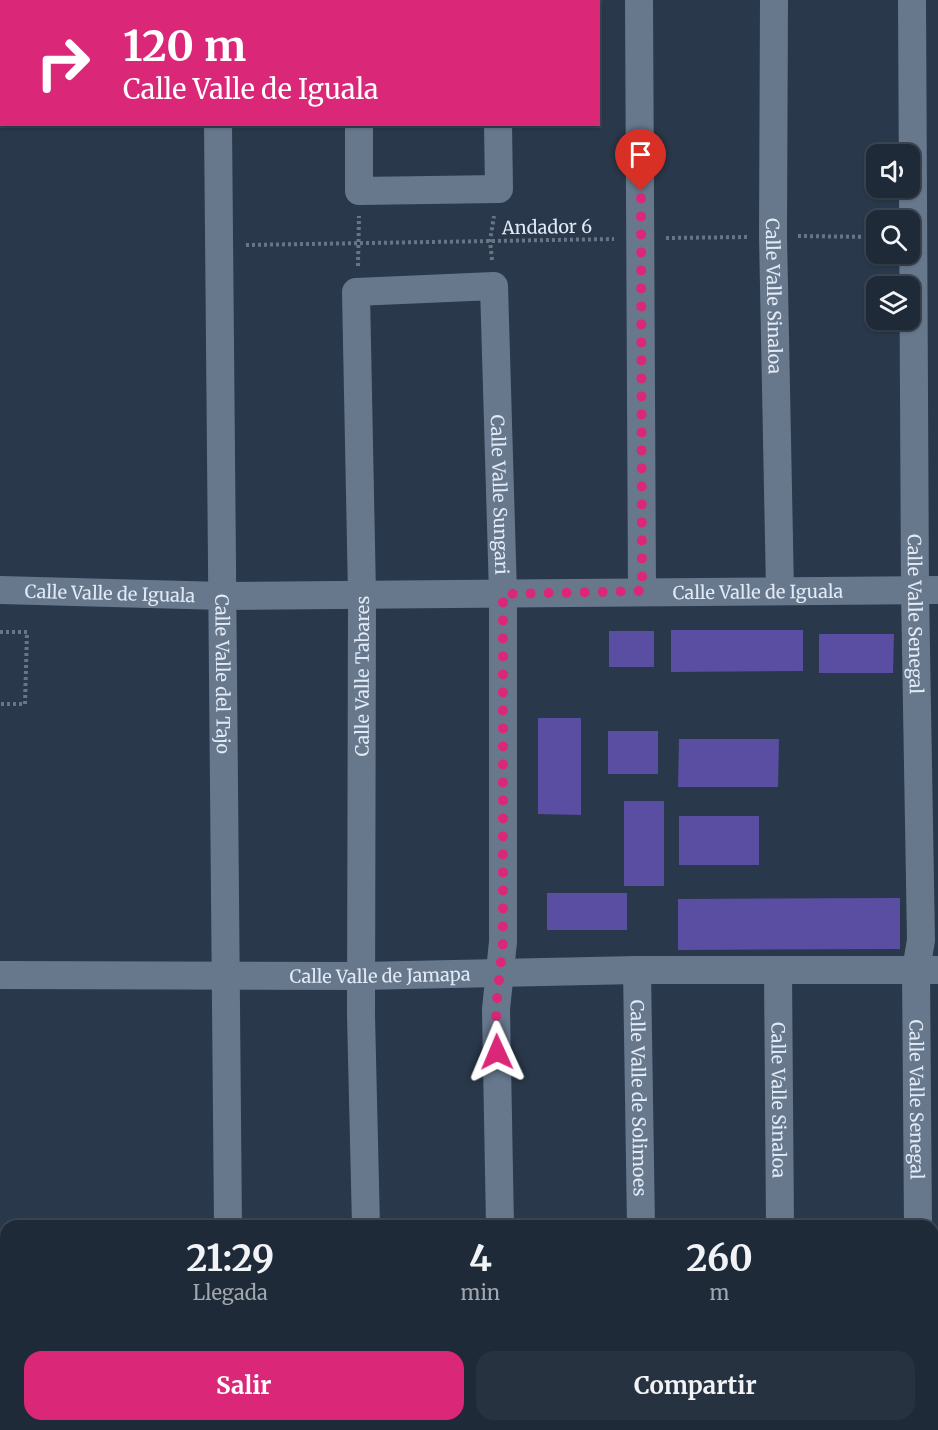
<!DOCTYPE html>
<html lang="es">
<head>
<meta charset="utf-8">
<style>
	:root { --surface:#1f2a38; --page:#273240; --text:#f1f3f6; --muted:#a1a7ae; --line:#3c4653; --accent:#db2777 }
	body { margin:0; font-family:Merriweather,serif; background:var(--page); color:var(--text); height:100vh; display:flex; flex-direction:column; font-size:22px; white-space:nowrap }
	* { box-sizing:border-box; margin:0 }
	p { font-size:20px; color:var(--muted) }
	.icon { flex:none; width:33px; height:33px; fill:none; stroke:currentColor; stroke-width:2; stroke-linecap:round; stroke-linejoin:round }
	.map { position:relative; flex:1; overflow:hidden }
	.sheet { position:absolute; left:0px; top:1220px; width:939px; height:212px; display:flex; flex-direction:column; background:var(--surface); border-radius:18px 18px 0 0; box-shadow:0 2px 4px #0004,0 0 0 2px var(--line) }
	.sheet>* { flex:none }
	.hud { position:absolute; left:0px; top:0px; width:600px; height:126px; box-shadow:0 2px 4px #0004,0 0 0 2px var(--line); background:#db2777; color:#fff; overflow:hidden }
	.buttons { position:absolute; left:866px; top:144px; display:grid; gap:12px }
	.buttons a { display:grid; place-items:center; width:54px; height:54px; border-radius:12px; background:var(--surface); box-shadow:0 2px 4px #0004,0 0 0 2px var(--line); font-size:30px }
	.pin { position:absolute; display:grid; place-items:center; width:51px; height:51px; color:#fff; margin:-62px -26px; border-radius:50% 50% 50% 0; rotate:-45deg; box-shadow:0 0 6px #0007 }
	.pin .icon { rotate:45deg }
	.me { position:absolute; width:66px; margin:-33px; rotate:359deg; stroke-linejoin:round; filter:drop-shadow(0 0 4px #0008) }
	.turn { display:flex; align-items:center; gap:21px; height:126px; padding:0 24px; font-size:27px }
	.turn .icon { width:78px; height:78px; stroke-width:2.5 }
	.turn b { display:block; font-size:42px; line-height:51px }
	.eta { display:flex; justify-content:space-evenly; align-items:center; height:102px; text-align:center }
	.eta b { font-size:36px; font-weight:700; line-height:42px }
	.cta { display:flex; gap:12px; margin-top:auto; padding:12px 24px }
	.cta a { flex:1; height:69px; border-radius:18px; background:var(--accent); color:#fff; font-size:24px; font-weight:700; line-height:69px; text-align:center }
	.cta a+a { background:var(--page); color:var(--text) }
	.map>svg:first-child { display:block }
	.building { fill:#594ea1 }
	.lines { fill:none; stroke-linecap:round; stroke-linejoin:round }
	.path { stroke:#687585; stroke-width:4; stroke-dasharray:3 3; stroke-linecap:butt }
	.minor { stroke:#67788d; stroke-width:28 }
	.route { stroke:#db2777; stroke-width:10; stroke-dasharray:0 18 }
	.labels { text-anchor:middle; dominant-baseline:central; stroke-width:6; stroke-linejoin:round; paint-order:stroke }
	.street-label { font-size:18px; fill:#e1eaf6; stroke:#29384a }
</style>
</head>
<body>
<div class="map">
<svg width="938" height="1430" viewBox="0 0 938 1430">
	<rect width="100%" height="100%" fill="#29384a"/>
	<g class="building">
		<polygon points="671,630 803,630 803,671 671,672"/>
		<rect x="609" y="631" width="45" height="36"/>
		<polygon points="819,634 894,634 893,673 819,673"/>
		<polygon points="538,718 581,718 581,815 538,814"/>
		<rect x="608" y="731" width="50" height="43"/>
		<polygon points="679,739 779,739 778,787 678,787"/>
		<rect x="624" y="801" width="40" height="85"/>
		<rect x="679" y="816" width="80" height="49"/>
		<rect x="547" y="893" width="80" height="37"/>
		<polygon points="900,898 900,949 678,950 678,899"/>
	</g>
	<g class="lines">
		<g class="path">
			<polyline points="798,236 876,237"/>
			<polyline points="666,238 749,237"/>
			<polyline points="246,245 614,239"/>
			<polyline points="492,260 490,241 494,216"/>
			<polyline points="358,266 359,216"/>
			<polyline points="0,632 27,632 25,704 0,704"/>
			<polyline points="933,1282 938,1282"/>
		</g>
		<g class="minor">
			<polyline points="358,0 358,2"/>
			<polyline points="498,0 498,2"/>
			<polyline points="639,0 642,592"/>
			<path id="s1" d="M 774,0 L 773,236 L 780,591"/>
			<path id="s2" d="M 912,0 L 915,591 L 921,940 L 916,970 L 918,1226"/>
			<polyline points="218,2 218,0"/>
			<path id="s3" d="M 218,124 L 228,1226"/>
			<polyline points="359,124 359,191 499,189 498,124"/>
			<path id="s4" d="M 0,590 L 223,596 L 938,590"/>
			<path id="s5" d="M 637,970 L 641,1226"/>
			<path id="s6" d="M 778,972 L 780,1226"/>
			<path id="s7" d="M 0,975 L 361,976 L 637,970 L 938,970"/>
			<path id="s8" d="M 366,1226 L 361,1015 L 362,595 L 356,292 L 494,286 L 503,594 L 503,942 L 496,1009 L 500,1226"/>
			<polyline points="231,1425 232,1430"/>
			<polyline points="502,1425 502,1430"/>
			<polyline points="646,1425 646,1430"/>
			<polyline points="781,1425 781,1430"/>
			<polyline points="366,1430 366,1425"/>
			<polyline points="918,1430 918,1425"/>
		</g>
	</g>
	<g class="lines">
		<polyline class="route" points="497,1052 496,1009 503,942 503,594 642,591 641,191"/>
	</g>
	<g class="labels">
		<g class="street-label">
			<text transform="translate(547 227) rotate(-1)">Andador 6</text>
			<text stroke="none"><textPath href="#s1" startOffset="296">Calle Valle Sinaloa</textPath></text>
			<text stroke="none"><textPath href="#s8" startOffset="1281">Calle Valle Sungari</textPath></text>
			<text stroke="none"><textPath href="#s4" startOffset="758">Calle Valle de Iguala</textPath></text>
			<text stroke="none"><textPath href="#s4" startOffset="110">Calle Valle de Iguala</textPath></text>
			<text stroke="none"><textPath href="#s2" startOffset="614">Calle Valle Senegal</textPath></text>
			<text stroke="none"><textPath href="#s3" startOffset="550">Calle Valle del Tajo</textPath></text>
			<text stroke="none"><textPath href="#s8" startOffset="550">Calle Valle Tabares</textPath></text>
			<text stroke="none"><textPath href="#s7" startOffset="380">Calle Valle de Jamapa</textPath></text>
			<text stroke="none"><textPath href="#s5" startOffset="128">Calle Valle de Solimoes</textPath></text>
			<text stroke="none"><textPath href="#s6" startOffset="128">Calle Valle Sinaloa</textPath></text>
			<text stroke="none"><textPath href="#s2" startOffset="1100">Calle Valle Senegal</textPath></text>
		</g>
	</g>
</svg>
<div class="buttons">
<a><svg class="icon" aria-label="sound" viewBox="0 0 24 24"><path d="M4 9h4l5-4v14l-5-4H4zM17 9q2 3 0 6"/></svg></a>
<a><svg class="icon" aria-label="search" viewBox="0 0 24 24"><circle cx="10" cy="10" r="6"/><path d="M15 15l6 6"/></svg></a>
<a><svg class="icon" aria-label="layers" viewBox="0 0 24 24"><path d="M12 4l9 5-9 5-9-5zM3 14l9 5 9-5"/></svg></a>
</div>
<div class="pin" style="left:641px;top:191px;background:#d93025"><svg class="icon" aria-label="arrive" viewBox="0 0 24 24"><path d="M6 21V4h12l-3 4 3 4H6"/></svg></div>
<svg class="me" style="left:497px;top:1052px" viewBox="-20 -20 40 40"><path d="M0-17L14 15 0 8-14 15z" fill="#db2777" stroke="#fff" stroke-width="4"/></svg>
<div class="hud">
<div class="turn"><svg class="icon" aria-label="right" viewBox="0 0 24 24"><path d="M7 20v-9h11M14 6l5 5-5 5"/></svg><div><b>120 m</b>Calle Valle de Iguala</div></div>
</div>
<section class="sheet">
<div class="eta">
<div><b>21:29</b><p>Llegada</p></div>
<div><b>4</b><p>min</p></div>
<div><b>260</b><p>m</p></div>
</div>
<div class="cta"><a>Salir</a><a>Compartir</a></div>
</section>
</div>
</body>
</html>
